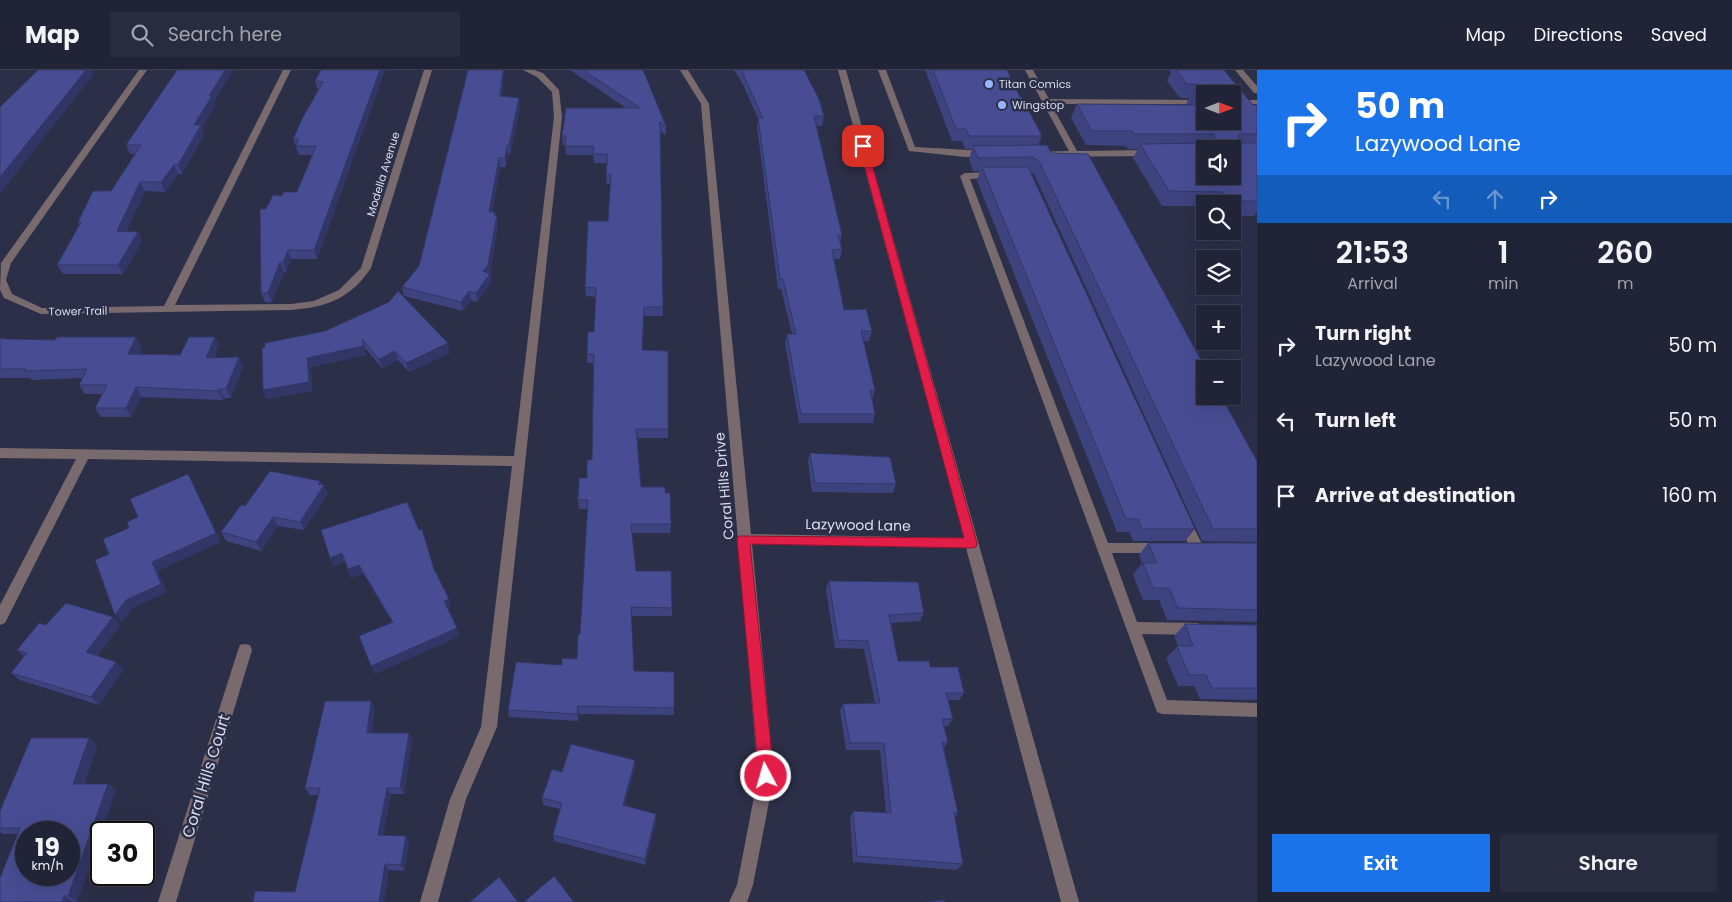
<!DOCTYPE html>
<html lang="en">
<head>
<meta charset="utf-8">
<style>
	:root { --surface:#212336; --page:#292b3e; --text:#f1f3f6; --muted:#a2a4ad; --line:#3e4051; --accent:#1a73e8 }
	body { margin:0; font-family:Poppins,sans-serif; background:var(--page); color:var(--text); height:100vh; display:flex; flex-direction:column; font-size:19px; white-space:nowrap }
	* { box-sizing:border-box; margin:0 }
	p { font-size:16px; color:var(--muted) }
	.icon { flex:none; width:28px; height:28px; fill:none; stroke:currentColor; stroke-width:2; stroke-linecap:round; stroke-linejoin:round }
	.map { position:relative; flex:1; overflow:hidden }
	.drawer { display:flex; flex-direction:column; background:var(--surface); width:475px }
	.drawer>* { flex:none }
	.top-card { background:#1a73e8; color:#fff; overflow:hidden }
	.needle { width:32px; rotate:90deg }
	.buttons { position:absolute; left:1196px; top:15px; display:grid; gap:10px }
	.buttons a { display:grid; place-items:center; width:45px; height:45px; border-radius:0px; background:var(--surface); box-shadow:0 5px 20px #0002,0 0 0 1px var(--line); font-size:25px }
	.speed { position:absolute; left:15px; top:751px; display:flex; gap:10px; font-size:25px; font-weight:700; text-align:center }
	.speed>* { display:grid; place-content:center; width:65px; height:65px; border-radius:50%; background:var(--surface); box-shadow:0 5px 20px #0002,0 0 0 1px var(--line); line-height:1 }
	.speed small { font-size:12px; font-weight:400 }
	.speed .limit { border:2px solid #111; border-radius:8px; background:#fff; color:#111 }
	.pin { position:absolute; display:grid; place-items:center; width:42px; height:42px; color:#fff; margin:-21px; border-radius:10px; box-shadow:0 2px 8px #0006 }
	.me { position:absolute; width:55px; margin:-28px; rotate:354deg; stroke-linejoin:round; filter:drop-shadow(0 0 4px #0008) }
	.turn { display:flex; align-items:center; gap:18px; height:105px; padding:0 15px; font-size:22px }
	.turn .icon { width:65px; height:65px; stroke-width:2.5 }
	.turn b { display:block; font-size:35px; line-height:42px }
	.lanes { display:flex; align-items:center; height:48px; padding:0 15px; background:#0003; justify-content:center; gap:25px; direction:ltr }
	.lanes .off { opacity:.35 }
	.eta { display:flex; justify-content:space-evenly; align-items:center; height:85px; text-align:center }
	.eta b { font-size:30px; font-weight:600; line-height:35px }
	.primary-button { display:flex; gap:10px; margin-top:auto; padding:10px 15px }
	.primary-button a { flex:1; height:58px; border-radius:0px; background:var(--accent); color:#fff; font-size:20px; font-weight:600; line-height:58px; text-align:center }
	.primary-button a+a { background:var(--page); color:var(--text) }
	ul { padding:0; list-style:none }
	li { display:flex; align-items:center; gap:15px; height:75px; padding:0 15px }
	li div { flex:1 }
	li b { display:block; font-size:19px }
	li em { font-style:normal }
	header { display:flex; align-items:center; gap:30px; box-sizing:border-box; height:70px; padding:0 25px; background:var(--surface); border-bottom:1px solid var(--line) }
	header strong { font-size:24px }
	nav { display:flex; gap:28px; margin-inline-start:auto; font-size:18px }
	.search { width:350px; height:45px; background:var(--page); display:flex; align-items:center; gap:12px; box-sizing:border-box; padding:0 18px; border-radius:0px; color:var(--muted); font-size:19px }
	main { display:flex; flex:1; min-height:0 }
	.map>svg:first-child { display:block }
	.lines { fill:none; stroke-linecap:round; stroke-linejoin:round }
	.minor { fill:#796a6e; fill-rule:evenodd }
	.wall { fill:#3e427e }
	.shaded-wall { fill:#323667 }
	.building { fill:#484d93; stroke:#323667; fill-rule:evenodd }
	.route { fill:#e11d48; stroke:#92132f }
	.poi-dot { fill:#96b6fd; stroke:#2c2f48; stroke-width:2 }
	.labels { text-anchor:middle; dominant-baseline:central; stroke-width:5; stroke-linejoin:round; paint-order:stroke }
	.far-poi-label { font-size:11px; fill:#daddee; stroke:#2c2f48; text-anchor:start }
	.far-street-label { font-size:11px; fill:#daddee; stroke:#2c2f48 }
	.street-label { font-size:14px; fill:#daddee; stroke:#2c2f48 }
	.near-street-label { font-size:16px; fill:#daddee; stroke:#2c2f48 }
</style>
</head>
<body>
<header>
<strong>Map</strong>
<div class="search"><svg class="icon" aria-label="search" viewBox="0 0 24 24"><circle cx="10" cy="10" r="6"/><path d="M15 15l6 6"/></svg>Search here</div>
<nav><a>Map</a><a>Directions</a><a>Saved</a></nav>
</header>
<main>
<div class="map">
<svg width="1257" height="832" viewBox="0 0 1257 832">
	<rect width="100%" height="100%" fill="#2c2f48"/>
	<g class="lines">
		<g class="minor">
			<path d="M 139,0 L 147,0 L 11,193 L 6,210 L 12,224 L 42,238 L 164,236 L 283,0 L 291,0 L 175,235 L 291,234 L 314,231 L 339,220 L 361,198 L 424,0 L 432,0 L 371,198 C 350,229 327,237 291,240 L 41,244 L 4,228 L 0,220 L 1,193 Z"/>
			<polygon points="523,0 534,0 543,3 559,20 562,47 497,657 466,729 438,832 420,832 450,729 481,657 512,396 88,389 5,553 0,555 0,535 76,389 0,388 0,378 514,386 554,47 552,22 537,7"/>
			<polygon points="680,0 688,0 709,34 751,464 964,468 838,0 846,0 1079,832 1061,832 966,478 752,474 774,706 753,815 747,832 729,832 737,815 758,706 701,34"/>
			<polygon points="878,0 886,0 915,77 987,81 990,82 990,86 966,87 909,81"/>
			<polygon points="1025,0 1033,0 1049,29 1205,30 1205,34 1051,34 1077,81 1152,80 1156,83 1152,86 1035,87 1032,86 1032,82 1069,81"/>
			<polygon points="1235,0 1243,0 1257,16 1257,23 1254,23"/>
			<rect x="1232" y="30" width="25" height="4"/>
			<polygon points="996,102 999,103 999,107 970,109 1108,473 1161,473 1166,474 1168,478 1166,482 1161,483 1112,483 1137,552 1197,553 1202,555 1204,559 1202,563 1197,565 1142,564 1167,630 1257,633 1257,647 1162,644 1157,642 960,106 965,103"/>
			<polygon points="1184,445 1189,446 1190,450 1204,478 1202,482 1197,483 1192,482 1190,478 1178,450 1179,446"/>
			<polygon points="245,574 250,575 252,580 176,832 158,832 238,580 240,575"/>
		</g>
	</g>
	<g class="wall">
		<polygon points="177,0 233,0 214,32 215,35 202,58 204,65 182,104 178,104 165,122 145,121 126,162 138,162 142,171 123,204 63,204 57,195 79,155 78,152 111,121 135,84 130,84 126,75"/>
		<polygon points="385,0 317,189 291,189 286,202 284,202 272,232 265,232 261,223 266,139 282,126 297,122 312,85 299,85 293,69 318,20 315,11"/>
		<polygon points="504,0 502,26 520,37 510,84 508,84 506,97 500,97 492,142 495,142 498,154 490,204 491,213 477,232 471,230 463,241 404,226 402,217 419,196"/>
		<polygon points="570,0 643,0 666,56 666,65 660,61 663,246 644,246 642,280 668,359 668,368 637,368 641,417 665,423 671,454 670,463 632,463 636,501 672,538 672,546 631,546 634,601 674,638 674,645 579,644 578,651 509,647 508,640 562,595 577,589 580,564 588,439 579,439 578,430 592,390 593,293 587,293 587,284 594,262 596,227 586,226 585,217 608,151 611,114 606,114 607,93 594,93 593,85 566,85 565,76 563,76 562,66 626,38"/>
		<polygon points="734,0 804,0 824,46 822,56 816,56 842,165 840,172 842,179 840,189 834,189 844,240 872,261 869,271 863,271 875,320 872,329 875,344 873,353 799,353 785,273 787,264 792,264 781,219 778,219 757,57 758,48 742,13"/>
		<polygon points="925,0 1007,0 1020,27 1042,66 1038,75 1051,83 1257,391 1257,472 1202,471 1034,104 1030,102 1195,459 1185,471 1133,471 1129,462 1117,462 977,111 980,101 973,101 969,89 972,79 965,79 962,71 952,71"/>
		<polygon points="1169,0 1224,0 1238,21 1253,35 1257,35 1257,142 1254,146 1232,146 1232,134 1205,134 1205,136 1162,136 1133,88 1138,79 1128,79 1126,76 1086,75 1071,48 1077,34 1186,35 1189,28 1180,28 1167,11 1171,3"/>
		<polygon points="325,261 450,283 409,302 398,290 382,298 365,278 366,285 311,297 312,321 267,329 263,320"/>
		<polygon points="136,267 142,277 138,284 180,285 215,267 219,276 214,288 239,287 243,296 231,328 224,328 223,330 141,327 131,347 101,347 95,338 102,324 85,324 79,315 82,308 32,310 30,308 0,308 0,268 6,269 55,270"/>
		<polygon points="810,383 896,414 893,423 812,422 808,392"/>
		<polygon points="320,411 328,424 304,460 278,456 261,481 226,471 221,462 245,436"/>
		<polygon points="1148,473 1257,473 1257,552 1167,550 1159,530 1143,530 1133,505 1142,493 1139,485"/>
		<polygon points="330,488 434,499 451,538 448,539 459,566 375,604 371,596 392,552 363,503 351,508 345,492 334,496"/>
		<polygon points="829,511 924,543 920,551 891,553 898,591 930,597 964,623 959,630 948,630 953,649 948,656 944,656 948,672 944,678 958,743 955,747 963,794 957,800 853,792 850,747 853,741 886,743 880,680 846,680 840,641 843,634 875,633 864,579 835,578 826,519"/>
		<polygon points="113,547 120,555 97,586 124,599 99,635 20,610 11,603 24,586 17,580 46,555"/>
		<polygon points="1185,554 1257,555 1257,630 1200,629 1194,616 1178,616 1166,588 1178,576 1174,566"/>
		<polygon points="371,631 374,639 372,663 412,671 404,724 391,724 383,765 409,772 404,801 389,800 384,832 253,832 295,822 318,725 310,725 305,718"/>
		<polygon points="97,675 84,714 108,714 116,720 77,832 0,832 18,764 3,764 0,762 0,741"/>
		<polygon points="635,697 624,736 656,744 656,751 645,795 554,771 553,765 560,739 543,735 542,728 562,702"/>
	</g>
	<g class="shaded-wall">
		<polygon points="80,0 91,0 93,5 0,124 0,107"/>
		<polygon points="225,0 233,0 214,32 215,35 202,58 204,65 182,104 178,95 194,55 209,26"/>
		<polygon points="380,0 385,0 317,189 314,180"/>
		<polygon points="503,0 504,0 501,35 500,26"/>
		<polygon points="519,28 520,37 510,84 509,75"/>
		<polygon points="507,75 508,84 506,97 505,88"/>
		<polygon points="499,88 500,97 490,151 489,142"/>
		<polygon points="174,95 178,104 165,122 161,112"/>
		<polygon points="140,112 145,121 122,171 117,161"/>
		<polygon points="497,145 498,154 490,204 491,213 477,232 476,223 483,201"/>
		<polygon points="138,162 142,171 123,204 118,195"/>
		<polygon points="288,180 291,189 286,202 283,192"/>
		<polygon points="280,192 284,202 272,232 268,223"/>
		<polygon points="469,221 471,230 463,241 461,232"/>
		<polygon points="136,267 142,277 133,293 128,284"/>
		<polygon points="215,267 219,276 210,297 206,288"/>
		<polygon points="362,269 365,278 366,285 311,297 312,321 267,329 263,320 307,288"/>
		<polygon points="448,273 450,283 409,302 406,293"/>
		<polygon points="395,281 398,290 382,298 379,289"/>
		<polygon points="239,287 243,296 231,328 226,319"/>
		<polygon points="136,317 141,327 131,347 126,338"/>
		<polygon points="219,319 224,328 223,330 218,321"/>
		<polygon points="188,404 193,413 221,472 158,501 167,522 133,538 122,553 115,545 152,492"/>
		<polygon points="320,411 323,417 324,415 328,424 304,460 300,452"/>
		<polygon points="273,447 278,456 261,481 256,472"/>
		<polygon points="342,483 346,492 334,496 330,488"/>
		<polygon points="359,495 363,503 351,508 348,499"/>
		<polygon points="449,529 451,538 447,540 444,531"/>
		<polygon points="113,547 120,555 93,590 86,582"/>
		<polygon points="457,558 459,566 375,604 371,596"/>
		<polygon points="116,592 124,599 99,635 91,627"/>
		<polygon points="371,631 374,639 371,671 367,663"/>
		<polygon points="578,636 579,644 578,651 577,644"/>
		<polygon points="409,663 412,671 404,724 400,718"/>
		<polygon points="89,668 97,675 81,721 73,714"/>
		<polygon points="635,690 635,697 623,742 623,735"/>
		<polygon points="108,714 116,720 77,832 68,826"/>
		<polygon points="387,718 391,724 382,771 378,765"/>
		<polygon points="656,744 656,751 645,795 645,789"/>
		<polygon points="406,766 409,772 404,801 401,795"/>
		<polygon points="385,794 389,800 384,832 379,832"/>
		<polygon points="64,826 73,832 62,832"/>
	</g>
	<g class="building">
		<polygon points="38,0 86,0 0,107 0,37"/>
		<polygon points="177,0 225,0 209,26 212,26 194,55 201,55 178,95 174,95 161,112 140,112 117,161 138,162 118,195 57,195 81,152 78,152 93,121 111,121 141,75 126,75"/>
		<polygon points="321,0 380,0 314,180 288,180 283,192 280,192 268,223 261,223 260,139 266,139 273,125 282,126 284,122 297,122 316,76 296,76 299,69 293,69 303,47 323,12 315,11"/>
		<polygon points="468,0 503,0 500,26 519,28 509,75 507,75 505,88 499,88 489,142 495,142 494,145 497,145 488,195 483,201 490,204 476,223 469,221 461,232 402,217 419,196"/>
		<polygon points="583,0 643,0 666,56 660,52 663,237 644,237 642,280 668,281 668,359 636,359 641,417 665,417 665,423 670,423 671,454 631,454 636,501 671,501 672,538 631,537 634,601 674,602 674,638 578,636 577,644 508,640 516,592 562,595 562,588 577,589 578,564 580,564 588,430 578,430 579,408 587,408 587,390 592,390 594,284 587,284 588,262 594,262 596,218 585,217 588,151 608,151 611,104 606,104 608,84 593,84 594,76 565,76 566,66 562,66 566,38 640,38"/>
		<polygon points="741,0 804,0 819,29 824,46 814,46 842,165 838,165 842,179 832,180 844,240 866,239 872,261 861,261 875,320 870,320 875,344 801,344 787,264 796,264 783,209 780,209 758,48 763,48 743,4"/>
		<polygon points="933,0 1007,0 1020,27 1022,27 1042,66 969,66 966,59 956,59"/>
		<path d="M 1176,0 L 1224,0 L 1238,17 L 1238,21 L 1242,22 L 1253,35 L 1257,35 L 1257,64 L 1240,64 L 1238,66 L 1239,73 L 1257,73 L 1257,131 L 1228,131 L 1222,122 L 1169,121 L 1140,74 L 1213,73 L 1215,72 L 1214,64 L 1134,64 L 1132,61 L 1092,61 L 1077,34 L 1202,35 L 1193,22 L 1212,22 L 1214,20 L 1214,15 L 1187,14 ZM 1205,24 L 1232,24 L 1232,51 L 1205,51 ZM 1205,79 L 1232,79 L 1232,106 L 1205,106 Z"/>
		<polygon points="1047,75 1051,83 1088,84 1206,299 1205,299 1205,326 1221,326 1257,391 1257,459 1213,459 1039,91 1032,87 978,88 973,76"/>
		<polygon points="982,97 1028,97 1195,459 1142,459 1138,449 1126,449"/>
		<polygon points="398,221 448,273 406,293 395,281 379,289 362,269 363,276 307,288 309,312 263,320 262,278 265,277 265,273 325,261 389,232"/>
		<polygon points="57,267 136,267 128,284 180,285 189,267 215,267 206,288 239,287 226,319 219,319 218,321 136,317 126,338 95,338 107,315 79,315 87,299 25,301 26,299 0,299 0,268 6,269 55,270"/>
		<polygon points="810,383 890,387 896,414 815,413"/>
		<polygon points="270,401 320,411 318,414 324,415 300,452 273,447 256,472 221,462 241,435 245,436"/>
		<polygon points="188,404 216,463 152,492 161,514 126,530 115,545 95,490 109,484 103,469 129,458 127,452 138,447 130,429"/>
		<polygon points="407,432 419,460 422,459 434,499 449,529 444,531 457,558 371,596 359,566 393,552 359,495 348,499 342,483 330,488 321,460"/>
		<polygon points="1148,473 1257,473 1257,540 1178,538 1169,518 1153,518 1143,493 1157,493"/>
		<polygon points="829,511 918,512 924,543 889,545 898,591 929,591 930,597 958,597 964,623 946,623 953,649 942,649 948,672 942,672 958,743 954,742 963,794 857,786 853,741 891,743 884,673 850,673 843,634 880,633 868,571 838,570"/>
		<polygon points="66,533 113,547 86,582 116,592 91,627 11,603 27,583 17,580 39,553 46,555"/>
		<polygon points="1185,554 1257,555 1257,618 1212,618 1206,605 1189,605 1177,576 1193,576"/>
		<polygon points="325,631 371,631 367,663 409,663 400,718 387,718 378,765 406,766 401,795 385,794 379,832 253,832 255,821 295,822 320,718 305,718"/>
		<path d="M 31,668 L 89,668 L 73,714 L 108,714 L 68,826 L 64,826 L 62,832 L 0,832 L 0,808 L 20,758 L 0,758 L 0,741 ZM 26,762 L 69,762 L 69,805 L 26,805 Z"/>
		<polygon points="571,674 635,690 623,735 656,744 645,789 553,765 562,733 542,728 552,699 562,702"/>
		<polygon points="554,806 574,832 524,832"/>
		<polygon points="499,807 518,832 470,832"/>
		<polygon points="944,830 945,832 925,832"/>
	</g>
	<polygon class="route" points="860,74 867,76 977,473 976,477 971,478 750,474 774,706 771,711 766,713 761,711 759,706 737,469 739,466 964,468 859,76"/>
	<g class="poi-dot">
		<circle cx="989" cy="14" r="5"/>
		<circle cx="1002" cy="35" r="5"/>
	</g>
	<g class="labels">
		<g class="far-poi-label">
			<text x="999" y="14">Titan Comics</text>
			<text x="1012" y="35">Wingstop</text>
		</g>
		<g class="far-street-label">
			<text transform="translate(383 104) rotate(-73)">Modella Avenue</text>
			<text transform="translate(78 241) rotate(-1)">Tower Trail</text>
		</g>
		<g class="street-label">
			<text transform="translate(724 416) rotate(-95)">Coral Hills Drive</text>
			<text transform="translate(858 455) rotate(1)">Lazywood Lane</text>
		</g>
		<g class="near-street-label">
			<text transform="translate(206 706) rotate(-73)">Coral Hills Court</text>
		</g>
	</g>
</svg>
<div class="buttons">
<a><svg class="needle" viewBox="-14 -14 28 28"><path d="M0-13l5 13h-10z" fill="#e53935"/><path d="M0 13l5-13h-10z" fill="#a2a4ad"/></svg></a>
<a><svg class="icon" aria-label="sound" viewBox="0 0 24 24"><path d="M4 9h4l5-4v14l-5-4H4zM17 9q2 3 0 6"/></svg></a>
<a><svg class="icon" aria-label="search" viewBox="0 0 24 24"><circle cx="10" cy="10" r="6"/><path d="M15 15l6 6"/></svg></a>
<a><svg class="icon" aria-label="layers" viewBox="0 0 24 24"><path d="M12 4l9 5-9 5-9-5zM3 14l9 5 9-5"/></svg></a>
<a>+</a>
<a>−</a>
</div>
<div class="speed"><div>19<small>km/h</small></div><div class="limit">30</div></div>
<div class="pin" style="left:863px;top:76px;background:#d93025"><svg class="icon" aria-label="arrive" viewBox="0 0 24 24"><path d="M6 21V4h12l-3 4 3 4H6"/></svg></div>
<svg class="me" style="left:766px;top:706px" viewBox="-20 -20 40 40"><circle r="17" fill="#e11d48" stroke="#fff" stroke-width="3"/><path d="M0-11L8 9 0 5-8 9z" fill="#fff"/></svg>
</div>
<section class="drawer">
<div class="top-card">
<div class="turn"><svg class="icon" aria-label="right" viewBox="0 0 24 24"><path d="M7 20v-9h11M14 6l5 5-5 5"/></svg><div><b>50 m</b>Lazywood Lane</div></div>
<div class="lanes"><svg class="icon off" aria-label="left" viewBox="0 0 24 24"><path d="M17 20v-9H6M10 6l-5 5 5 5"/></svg><svg class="icon off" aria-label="ahead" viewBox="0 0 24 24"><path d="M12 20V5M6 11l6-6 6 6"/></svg><svg class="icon" aria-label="right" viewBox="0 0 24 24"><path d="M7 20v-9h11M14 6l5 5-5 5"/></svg></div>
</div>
<div class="eta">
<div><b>21:53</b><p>Arrival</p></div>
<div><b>1</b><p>min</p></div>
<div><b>260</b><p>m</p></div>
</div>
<ul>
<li><svg class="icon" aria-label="right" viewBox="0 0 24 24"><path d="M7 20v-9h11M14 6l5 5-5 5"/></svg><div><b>Turn right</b><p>Lazywood Lane</p></div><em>50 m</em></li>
<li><svg class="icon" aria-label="left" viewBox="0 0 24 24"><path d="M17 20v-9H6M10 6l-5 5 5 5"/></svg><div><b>Turn left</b></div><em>50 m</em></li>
<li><svg class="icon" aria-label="arrive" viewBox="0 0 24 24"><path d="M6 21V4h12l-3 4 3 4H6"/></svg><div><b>Arrive at destination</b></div><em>160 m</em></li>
</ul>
<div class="primary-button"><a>Exit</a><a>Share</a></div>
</section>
</main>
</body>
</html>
